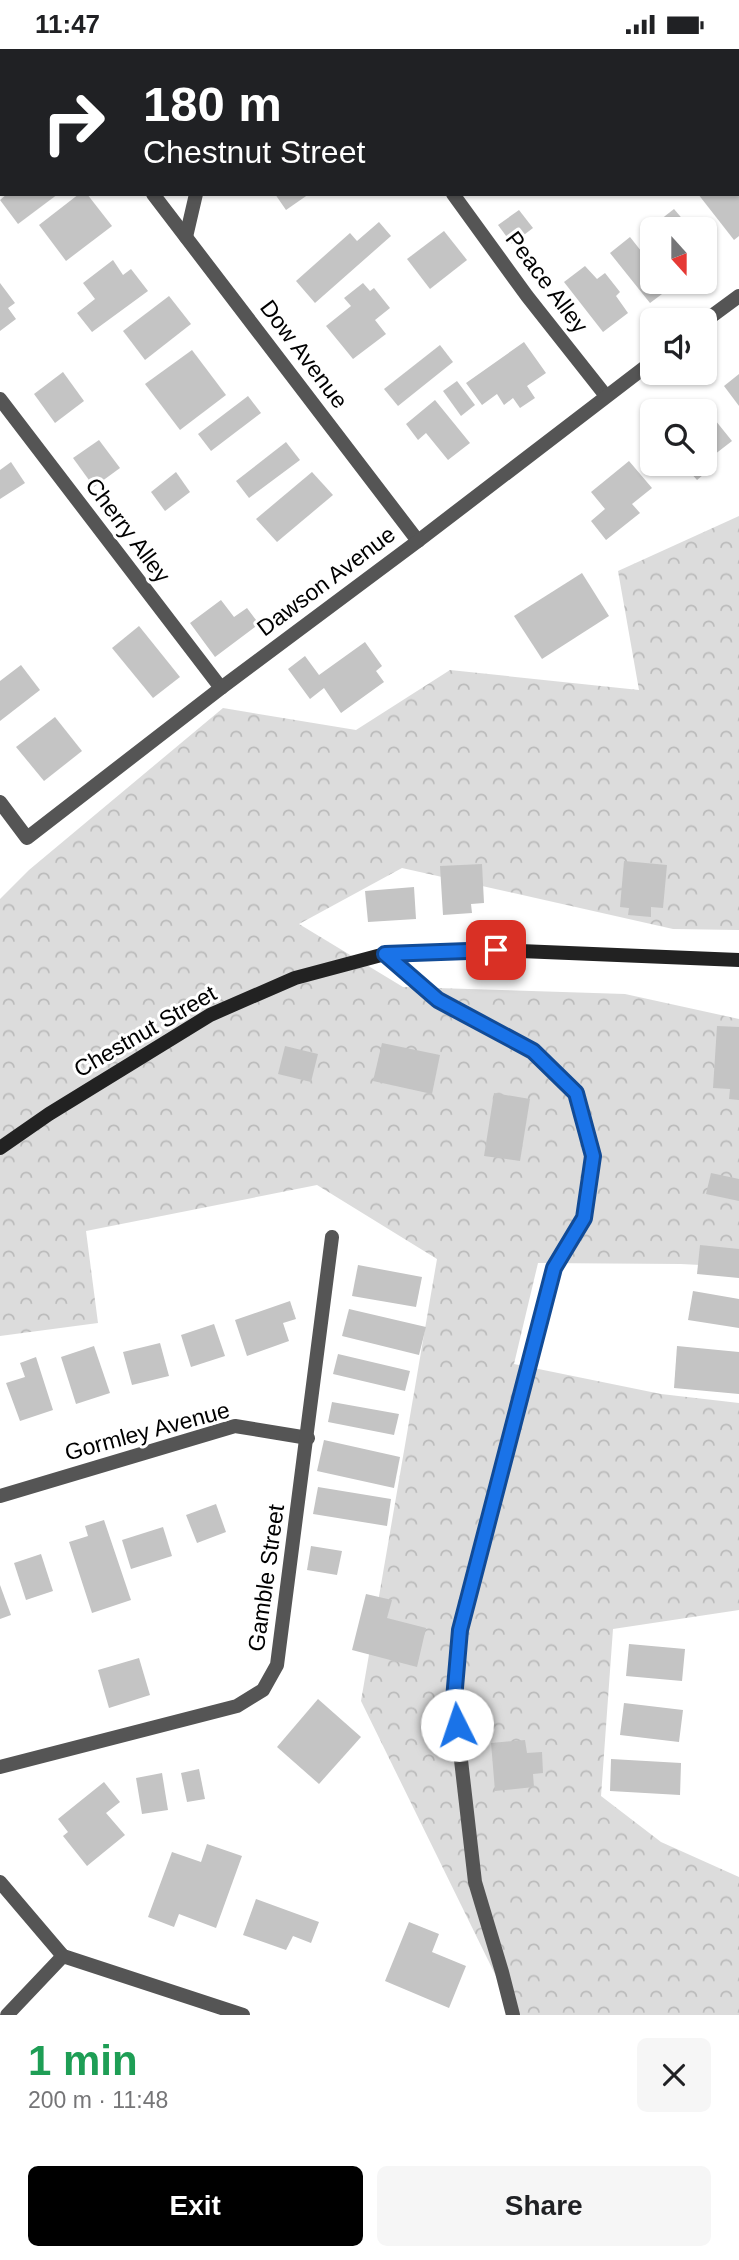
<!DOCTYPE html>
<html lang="en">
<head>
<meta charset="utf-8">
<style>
	:root { --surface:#fff; --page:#f6f6f6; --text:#202124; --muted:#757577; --accent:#000 }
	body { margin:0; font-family:Helvetica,sans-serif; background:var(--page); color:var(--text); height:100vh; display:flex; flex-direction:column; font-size:26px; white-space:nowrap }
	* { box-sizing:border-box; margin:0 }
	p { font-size:23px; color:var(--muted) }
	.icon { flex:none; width:38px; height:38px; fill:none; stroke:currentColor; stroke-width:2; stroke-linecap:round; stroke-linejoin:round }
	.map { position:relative; height:1966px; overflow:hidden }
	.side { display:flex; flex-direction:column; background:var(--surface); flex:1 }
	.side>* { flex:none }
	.guide { position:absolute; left:0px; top:0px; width:740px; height:147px; box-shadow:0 2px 5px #0004; background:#202124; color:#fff; overflow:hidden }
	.needle { width:46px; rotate:159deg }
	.controls { position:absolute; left:640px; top:168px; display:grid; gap:14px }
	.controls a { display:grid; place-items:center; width:77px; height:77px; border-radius:10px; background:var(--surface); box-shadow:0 2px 5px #0004; font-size:35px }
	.pin { position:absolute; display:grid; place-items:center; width:60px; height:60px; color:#fff; margin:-30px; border-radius:14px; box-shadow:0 4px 10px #0006 }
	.me { position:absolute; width:77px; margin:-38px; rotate:356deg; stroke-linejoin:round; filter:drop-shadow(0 0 5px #0008) }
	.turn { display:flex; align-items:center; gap:24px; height:147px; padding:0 28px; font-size:32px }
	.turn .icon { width:91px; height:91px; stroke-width:2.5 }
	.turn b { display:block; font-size:49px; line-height:60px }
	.round { display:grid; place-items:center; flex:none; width:74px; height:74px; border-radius:10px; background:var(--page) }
	.overview { display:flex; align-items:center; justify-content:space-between; height:119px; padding:0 28px }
	h1 { font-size:42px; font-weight:600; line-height:52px; color:#1e9e55 }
	.cta { display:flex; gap:14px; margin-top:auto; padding:14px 28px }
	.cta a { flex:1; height:80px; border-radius:10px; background:var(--accent); color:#fff; font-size:28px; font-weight:600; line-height:80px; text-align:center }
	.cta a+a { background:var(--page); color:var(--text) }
	.status { display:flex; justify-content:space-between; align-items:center; height:49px; padding:0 35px; background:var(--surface); direction:ltr }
	.status svg { height:19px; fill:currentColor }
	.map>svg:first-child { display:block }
	.forest { fill:url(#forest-crowns) }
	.building { fill:#c4c4c4 }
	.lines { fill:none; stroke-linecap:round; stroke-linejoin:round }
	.lane { stroke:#555; stroke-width:14 }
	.street { stroke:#555; stroke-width:14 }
	.secondary { stroke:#222; stroke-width:14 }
	.route-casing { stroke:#114b97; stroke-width:18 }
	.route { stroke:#1a73e8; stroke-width:12 }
	.labels { text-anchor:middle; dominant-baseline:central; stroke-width:6; stroke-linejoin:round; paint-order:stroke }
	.street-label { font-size:23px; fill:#000; stroke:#fff }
</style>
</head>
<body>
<div class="status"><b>11:47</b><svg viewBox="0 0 49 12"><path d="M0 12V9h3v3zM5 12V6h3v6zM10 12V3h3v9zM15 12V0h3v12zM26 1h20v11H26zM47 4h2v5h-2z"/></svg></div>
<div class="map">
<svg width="739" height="1966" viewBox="0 0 739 1966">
	<defs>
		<pattern id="forest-crowns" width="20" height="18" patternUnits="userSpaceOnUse" patternTransform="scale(1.75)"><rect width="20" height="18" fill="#dcdcdc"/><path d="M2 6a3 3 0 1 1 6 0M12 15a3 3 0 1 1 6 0" fill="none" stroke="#bbb"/></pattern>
	</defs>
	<rect width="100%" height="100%" fill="#fff"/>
	<polygon class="forest" points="739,467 739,881 673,880 402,819 299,875 403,938 625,945 739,970 739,1218 681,1215 538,1214 514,1315 661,1345 739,1354 739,1561 613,1580 601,1747 661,1793 739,1828 739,1966 515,1966 361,1652 437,1210 317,1136 86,1182 98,1274 0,1287 0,850 29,821 223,659 356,681 450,621 639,641 618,522"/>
	<g class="building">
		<polygon points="7,145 58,145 18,175 0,151"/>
		<polygon points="79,145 87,145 112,177 66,212 39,176"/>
		<polygon points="275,145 309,145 286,161"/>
		<polygon points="698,145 739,145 739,187 734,191"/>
		<polygon points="674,160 691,180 653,180 651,178"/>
		<polygon points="519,161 533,179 512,195 498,176"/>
		<polygon points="379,173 391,187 315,254 296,232 350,184 357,192"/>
		<polygon points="444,182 467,211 430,240 407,210"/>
		<polygon points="630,188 653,217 653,233 665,233 670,239 650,254 610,204"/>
		<polygon points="113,211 123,226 131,220 148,242 92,283 77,264 95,250 83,234"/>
		<polygon points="585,217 597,230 605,224 620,243 616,247 628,264 603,283 564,233"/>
		<polygon points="0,234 15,254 8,259 16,270 0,282"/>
		<polygon points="363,234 370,242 374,239 390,259 375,271 386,285 353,310 326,277 351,257 344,249"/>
		<polygon points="169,247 191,275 145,311 123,282"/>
		<polygon points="524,293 546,324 527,337 535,349 520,359 513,349 504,356 497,345 482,356 466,334"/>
		<polygon points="440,296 453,313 398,357 384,340"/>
		<polygon points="192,301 226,346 180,381 145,335"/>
		<polygon points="63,323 84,352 55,374 34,345"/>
		<polygon points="739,325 739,357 724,337"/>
		<polygon points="457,332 475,356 461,367 443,342"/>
		<polygon points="248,347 261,364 211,402 198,385"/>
		<polygon points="435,351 470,394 448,411 426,384 418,391 406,375"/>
		<polygon points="703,356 732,392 710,409 715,416 697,431 683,415 705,415 705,362 696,362"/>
		<polygon points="99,391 120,419 94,438 73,409"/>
		<polygon points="286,393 300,411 249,449 236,432"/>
		<polygon points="629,412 652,439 632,455 640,464 606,491 591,472 605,460 591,443"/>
		<polygon points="11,413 25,434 0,450 0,421"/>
		<polygon points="176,423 190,443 165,462 151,443"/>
		<polygon points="312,423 333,446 277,493 256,470"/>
		<polygon points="582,524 609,567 542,610 514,567"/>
		<polygon points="221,551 234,568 247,559 259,575 215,608 190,574"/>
		<polygon points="139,577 180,628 153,649 112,599"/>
		<polygon points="365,593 382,617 376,622 384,633 341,664 324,639 310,650 288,620 305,607 319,626"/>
		<polygon points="21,616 40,641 0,672 0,632"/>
		<polygon points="55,668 82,702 44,732 16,698"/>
		<polygon points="624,812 667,816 663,859 651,858 651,868 628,866 629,859 620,858"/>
		<polygon points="482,815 484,854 471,855 472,864 443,866 440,817"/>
		<polygon points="414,838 416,870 368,873 365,842"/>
		<polygon points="717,977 739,978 739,1051 729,1050 730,1040 713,1039"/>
		<polygon points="382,994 440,1006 432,1045 373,1032"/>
		<polygon points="285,997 318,1005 311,1033 278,1025"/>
		<polygon points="494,1044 530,1050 520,1112 484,1107"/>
		<polygon points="711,1124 739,1130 739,1152 706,1145"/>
		<polygon points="700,1196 739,1200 739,1229 697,1225"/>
		<polygon points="358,1216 422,1228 416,1258 352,1247"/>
		<polygon points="693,1242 739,1250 739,1279 688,1271"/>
		<polygon points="290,1252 296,1270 283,1274 289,1292 247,1307 235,1271"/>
		<polygon points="349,1260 426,1278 419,1306 342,1287"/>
		<polygon points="214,1275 225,1307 191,1318 181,1286"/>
		<polygon points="160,1294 169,1327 132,1336 123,1303"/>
		<polygon points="94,1297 110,1344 76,1355 61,1308"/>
		<polygon points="677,1297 739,1303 739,1345 674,1339"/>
		<polygon points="338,1305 410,1322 405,1342 333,1325"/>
		<polygon points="36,1308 53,1361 20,1372 6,1334 25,1328 20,1314"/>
		<polygon points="332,1353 399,1365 394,1386 328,1373"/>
		<polygon points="324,1391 400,1408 394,1439 317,1422"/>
		<polygon points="318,1438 391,1450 387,1477 313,1465"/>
		<polygon points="216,1455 226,1483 197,1494 186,1466"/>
		<polygon points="104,1471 131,1551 92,1564 69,1493 88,1487 85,1477"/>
		<polygon points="163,1478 172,1507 131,1520 122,1491"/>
		<polygon points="311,1497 342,1502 337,1526 307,1521"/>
		<polygon points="41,1505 53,1542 26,1551 14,1514"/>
		<polygon points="0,1536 11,1566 0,1570"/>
		<polygon points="366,1545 392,1551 387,1569 426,1579 417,1618 352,1601"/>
		<polygon points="629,1595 685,1600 682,1632 626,1627"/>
		<polygon points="139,1609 150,1646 109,1659 98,1621"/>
		<polygon points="318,1650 361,1688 319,1735 277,1698"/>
		<polygon points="624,1654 683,1661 679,1693 620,1686"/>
		<polygon points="525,1691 527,1704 542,1703 543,1724 533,1725 534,1738 495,1742 491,1694"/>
		<polygon points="611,1710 681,1714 680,1746 610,1742"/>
		<polygon points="199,1720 205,1750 187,1753 181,1724"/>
		<polygon points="162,1724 168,1761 142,1765 136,1729"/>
		<polygon points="104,1733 120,1753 106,1764 125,1786 87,1817 63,1787 68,1783 58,1770"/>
		<polygon points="207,1795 242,1807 216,1879 179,1865 174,1878 148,1868 172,1803 201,1813"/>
		<polygon points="256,1850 319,1873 311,1894 293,1887 286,1901 243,1886"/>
		<polygon points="409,1873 439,1885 432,1903 466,1917 449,1959 385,1932"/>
	</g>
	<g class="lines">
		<g class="lane">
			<polyline points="349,0 350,2"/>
			<polyline points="453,145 527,247 606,347"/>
			<polyline points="0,350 221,639"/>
		</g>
		<g class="street">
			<polyline points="43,0 44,2"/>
			<polyline points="682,0 684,2"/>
			<polyline points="230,2 230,0"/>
			<polyline points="738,76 739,77"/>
			<polyline points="153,145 418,492"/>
			<polyline points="186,188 196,145"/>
			<polyline points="705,272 739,247"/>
			<polyline points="0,753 27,789 221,639 418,492 653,312"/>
			<polyline points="385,905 437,951 533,1001 575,1044 593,1107 584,1169 554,1219 460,1581 454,1650 475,1833 502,1923 513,1966"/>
			<polyline points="0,1447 235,1377 308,1389"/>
			<polyline points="0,1718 237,1657 263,1641 277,1616 332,1188"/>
			<polyline points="0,1833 63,1907"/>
			<polyline points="7,1966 63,1907 243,1966"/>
		</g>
		<polyline class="secondary" points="0,1099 49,1065 210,966 295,929 385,905 496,901 739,911"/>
	</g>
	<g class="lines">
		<defs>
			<polyline id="route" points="457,1676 454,1650 460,1581 554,1219 584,1169 593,1107 576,1044 533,1002 438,951 385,905 496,901"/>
		</defs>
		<use href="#route" class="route-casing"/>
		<use href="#route" class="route"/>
	</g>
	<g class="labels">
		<g class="street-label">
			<text transform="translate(547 233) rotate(53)">Peace Alley</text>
			<text transform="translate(304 305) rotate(53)">Dow Avenue</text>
			<text transform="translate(128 481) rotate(53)">Cherry Alley</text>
			<text transform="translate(326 532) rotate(-37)">Dawson Avenue</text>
			<text transform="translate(145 982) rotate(-30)">Chestnut Street</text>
			<text transform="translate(147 1382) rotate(-15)">Gormley Avenue</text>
			<text transform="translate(266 1529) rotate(-82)">Gamble Street</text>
		</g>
	</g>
</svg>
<div class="controls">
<a><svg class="needle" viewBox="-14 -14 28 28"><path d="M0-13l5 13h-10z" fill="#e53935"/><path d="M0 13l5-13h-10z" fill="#757577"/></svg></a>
<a><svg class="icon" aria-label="sound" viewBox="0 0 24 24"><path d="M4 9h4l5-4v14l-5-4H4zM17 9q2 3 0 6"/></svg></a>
<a><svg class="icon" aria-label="search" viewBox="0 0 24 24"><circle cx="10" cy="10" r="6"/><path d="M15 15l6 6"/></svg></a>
</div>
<div class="pin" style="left:496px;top:901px;background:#d93025"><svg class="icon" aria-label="arrive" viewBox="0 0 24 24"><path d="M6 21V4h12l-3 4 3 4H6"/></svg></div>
<svg class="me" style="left:457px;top:1676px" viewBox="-20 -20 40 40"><circle r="19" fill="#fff"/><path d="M0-13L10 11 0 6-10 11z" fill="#1a73e8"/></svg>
<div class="guide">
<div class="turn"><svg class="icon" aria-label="right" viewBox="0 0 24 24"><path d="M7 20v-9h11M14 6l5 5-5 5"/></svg><div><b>180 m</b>Chestnut Street</div></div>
</div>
</div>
<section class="side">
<div class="overview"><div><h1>1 min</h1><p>200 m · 11:48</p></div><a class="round"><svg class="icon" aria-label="close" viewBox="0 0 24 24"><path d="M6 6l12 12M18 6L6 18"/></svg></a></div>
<div class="cta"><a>Exit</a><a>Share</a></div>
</section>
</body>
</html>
